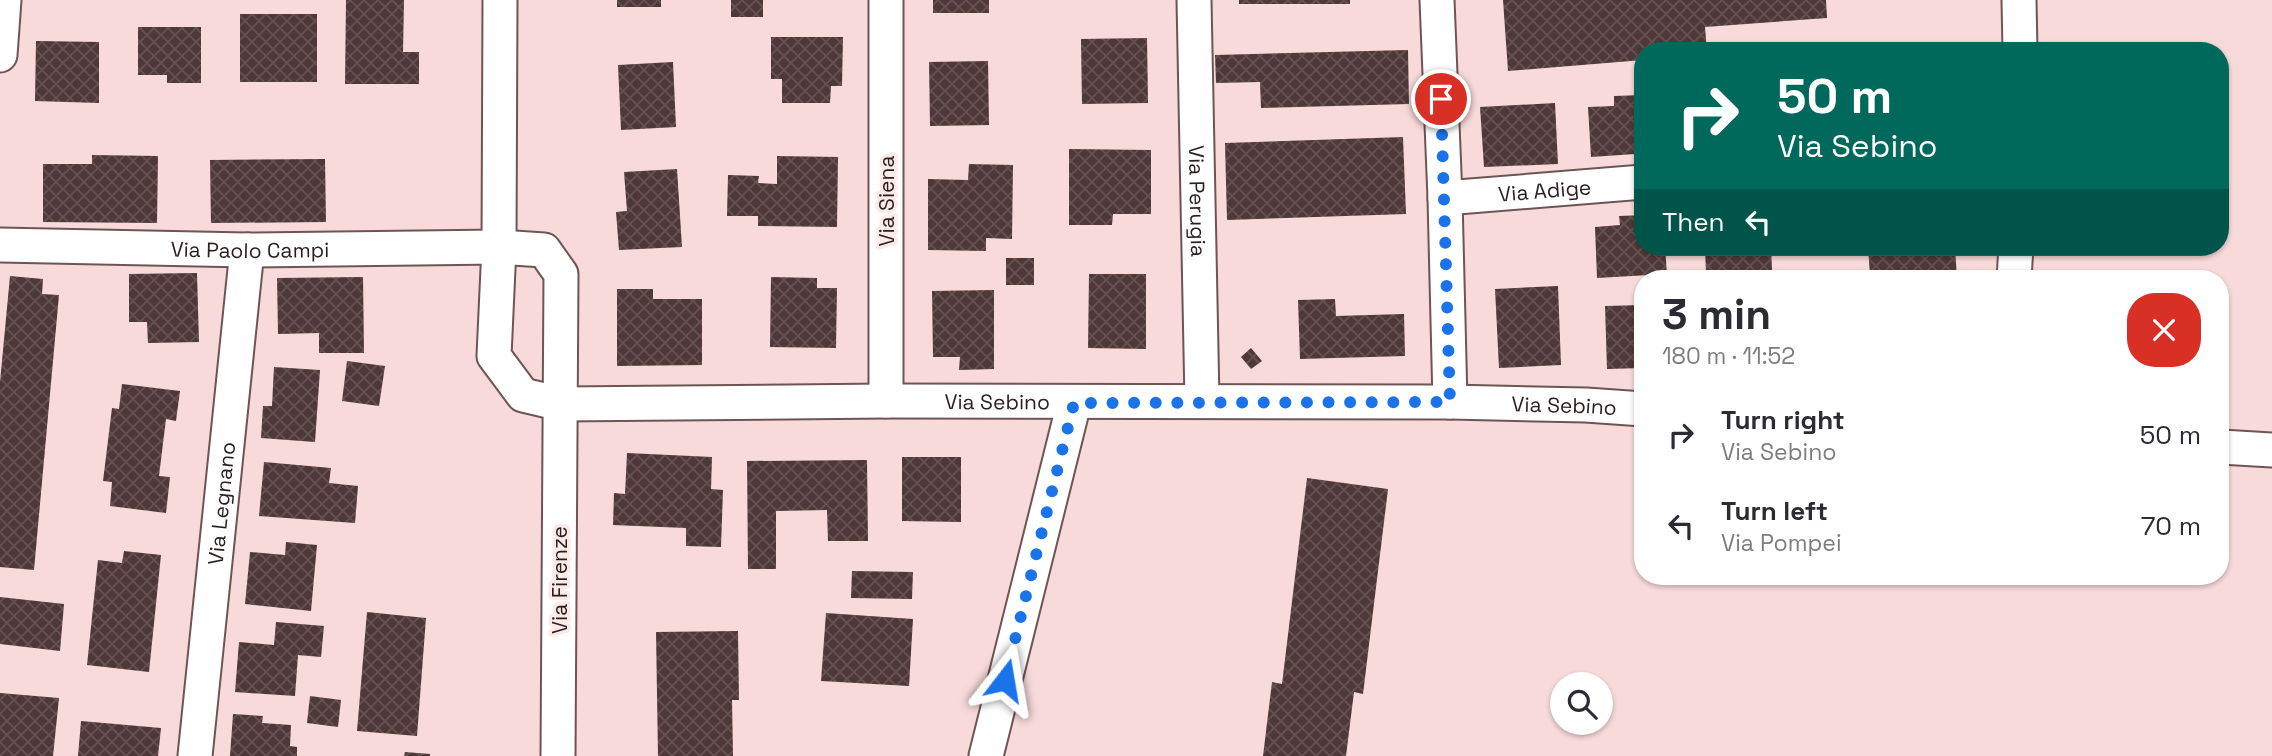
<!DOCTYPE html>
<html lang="en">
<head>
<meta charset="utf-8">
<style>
	:root { --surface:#fff; --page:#f2f2f3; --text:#2b2b33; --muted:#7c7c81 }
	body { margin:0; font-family:"Space Grotesk",sans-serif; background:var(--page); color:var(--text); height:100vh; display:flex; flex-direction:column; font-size:26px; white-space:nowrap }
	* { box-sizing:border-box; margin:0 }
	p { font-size:23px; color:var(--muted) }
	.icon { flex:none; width:38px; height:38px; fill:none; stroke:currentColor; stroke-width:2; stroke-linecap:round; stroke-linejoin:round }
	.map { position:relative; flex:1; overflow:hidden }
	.sheet { position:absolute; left:1634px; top:270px; width:595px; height:315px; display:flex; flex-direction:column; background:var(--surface); border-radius:28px; box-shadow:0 2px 5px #0004 }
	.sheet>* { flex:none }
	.hud { position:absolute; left:1634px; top:42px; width:595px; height:214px; border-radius:28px; box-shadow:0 2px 5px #0004; background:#00695c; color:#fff; overflow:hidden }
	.tools { position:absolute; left:1550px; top:672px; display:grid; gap:14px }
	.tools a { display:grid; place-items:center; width:63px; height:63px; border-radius:50%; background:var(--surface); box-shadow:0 2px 5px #0004; font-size:35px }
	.pin { position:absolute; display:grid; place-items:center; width:60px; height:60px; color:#fff; margin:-30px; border:4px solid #fff; border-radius:50%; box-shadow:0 2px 7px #0007 }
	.me { position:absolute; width:77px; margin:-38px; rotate:14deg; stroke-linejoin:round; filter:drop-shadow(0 0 5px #0008) }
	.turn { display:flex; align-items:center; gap:24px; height:147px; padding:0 28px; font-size:32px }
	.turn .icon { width:91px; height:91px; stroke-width:2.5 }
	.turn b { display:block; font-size:49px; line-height:60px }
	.then { display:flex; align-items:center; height:66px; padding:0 28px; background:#0003; gap:14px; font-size:26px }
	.round { display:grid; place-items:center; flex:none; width:74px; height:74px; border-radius:28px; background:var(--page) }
	.summary { display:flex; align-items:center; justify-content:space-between; height:119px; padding:0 28px }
	h1 { font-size:42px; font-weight:700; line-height:52px }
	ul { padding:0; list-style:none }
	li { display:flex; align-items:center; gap:21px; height:91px; padding:0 28px }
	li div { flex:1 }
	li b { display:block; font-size:26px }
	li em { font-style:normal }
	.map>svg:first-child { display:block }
	.building { fill:url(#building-cross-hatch) }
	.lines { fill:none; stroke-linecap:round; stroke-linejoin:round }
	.street-casing { stroke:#6e5555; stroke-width:37 }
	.street { stroke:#fff; stroke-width:33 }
	.route { stroke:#1a73e8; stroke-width:12; stroke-dasharray:0 21.6 }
	.labels { text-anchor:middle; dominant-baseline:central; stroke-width:7; stroke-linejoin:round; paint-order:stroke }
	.street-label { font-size:21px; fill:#2a1f1f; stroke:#fceae9 }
</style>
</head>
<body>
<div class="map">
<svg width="2272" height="756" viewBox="0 0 2272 756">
	<defs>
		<pattern id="building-cross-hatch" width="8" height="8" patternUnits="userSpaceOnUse" patternTransform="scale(1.75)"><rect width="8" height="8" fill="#4f3838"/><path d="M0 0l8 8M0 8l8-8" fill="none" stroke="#655252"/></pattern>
	</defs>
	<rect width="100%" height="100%" fill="#f7dad9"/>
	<g class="building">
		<polygon points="346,0 404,0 403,52 419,52 419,84 345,84"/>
		<rect x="617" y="0" width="44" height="7"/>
		<rect x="731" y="0" width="32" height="17"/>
		<rect x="933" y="0" width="56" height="13"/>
		<rect x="1239" y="0" width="111" height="4"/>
		<polygon points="1503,0 1826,0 1827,18 1705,27 1707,51 1643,51 1643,60 1508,71"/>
		<rect x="240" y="14" width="77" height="68"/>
		<polygon points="138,27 201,27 201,83 167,83 167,75 138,75"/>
		<polygon points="771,37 843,37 842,86 831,86 830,103 782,103 782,79 771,79"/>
		<polygon points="1147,38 1148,103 1082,104 1081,39"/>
		<polygon points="36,41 99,42 99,103 35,101"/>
		<polygon points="1408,50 1409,104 1261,108 1260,82 1216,83 1215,55"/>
		<polygon points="988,61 989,125 930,126 929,62"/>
		<polygon points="673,62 676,127 621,130 618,65"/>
		<polygon points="1643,95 1643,144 1634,145 1635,154 1591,157 1588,107 1614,106 1614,96"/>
		<polygon points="1555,103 1558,164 1484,167 1480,107"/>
		<polygon points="1403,137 1406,214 1227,220 1225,143"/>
		<polygon points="1069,149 1151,150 1151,214 1113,214 1112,225 1069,225"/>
		<polygon points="92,155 158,156 157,223 43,222 43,164 92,164"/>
		<polygon points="777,156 838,157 837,227 758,226 758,216 727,216 728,175 759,176 758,183 777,184"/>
		<polygon points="325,159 326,222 211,223 210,160"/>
		<polygon points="969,164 1013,165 1012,239 986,238 986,251 928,250 928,179 968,180"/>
		<polygon points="677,169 682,247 619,250 616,212 627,211 624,172"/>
		<polygon points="1643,215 1643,247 1665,247 1667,274 1597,278 1595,227 1620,225 1619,216"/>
		<polygon points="1705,247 1771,247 1772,270 1706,274"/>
		<polygon points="1868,247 1955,247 1957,278 1856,278 1856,276 1870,275"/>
		<rect x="1006" y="258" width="28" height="27"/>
		<polygon points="197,273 199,342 148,343 147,322 129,322 129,274"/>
		<polygon points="1089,274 1146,274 1146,349 1088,348"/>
		<polygon points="10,276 43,279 42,294 59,295 34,570 0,567 0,382"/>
		<polygon points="363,277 364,353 319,353 319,333 278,334 277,278"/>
		<polygon points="771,277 817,278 817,288 837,288 836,348 770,347"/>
		<polygon points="1558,286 1561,365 1499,368 1495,289"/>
		<polygon points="617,289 653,289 653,299 702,299 702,365 617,366"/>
		<polygon points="994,290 994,369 959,370 960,357 933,357 932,291"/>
		<polygon points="1335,299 1336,316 1404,314 1405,356 1300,359 1298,300"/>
		<polygon points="1643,305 1643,368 1607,369 1605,306"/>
		<polygon points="1251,348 1262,361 1251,369 1241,357"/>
		<polygon points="347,361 385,366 379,406 342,401"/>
		<polygon points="274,367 320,370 315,442 261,438 263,406 272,406"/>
		<polygon points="122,384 180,391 176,421 166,419 159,476 170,477 166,513 110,506 112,482 103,481 112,408 119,409"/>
		<polygon points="627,453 712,457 711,489 723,490 721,547 686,546 686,528 613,525 614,493 625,494"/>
		<polygon points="902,457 961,457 961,522 902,521"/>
		<polygon points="867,460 868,541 828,541 827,510 776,511 776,569 748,569 747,461"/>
		<polygon points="264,462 331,468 329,483 358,486 355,523 259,516"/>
		<polygon points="1307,478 1388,489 1363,694 1354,692 1346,756 1263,756 1272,682 1282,684"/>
		<polygon points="286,542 317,545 311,611 245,604 250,552 285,555"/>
		<polygon points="124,551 161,555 149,672 87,665 98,560 122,563"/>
		<polygon points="852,571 913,572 912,599 851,598"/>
		<polygon points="0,597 64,604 60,651 0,644"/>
		<polygon points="367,612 426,618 417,736 357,731"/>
		<polygon points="826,613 913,619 909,686 821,681"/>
		<polygon points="276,622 324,626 321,657 298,655 295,696 235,692 239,642 274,645"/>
		<polygon points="738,631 739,700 732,700 733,756 658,756 656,632"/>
		<polygon points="0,693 59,698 53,756 0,756"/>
		<polygon points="310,696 341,700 338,727 307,723"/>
		<polygon points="233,714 263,716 262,723 291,725 290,746 297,747 297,756 230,756"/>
		<polygon points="81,721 161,728 158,756 78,756"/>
		<polygon points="405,752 430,754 430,756 404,756"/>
	</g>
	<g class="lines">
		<defs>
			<g id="street">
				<path id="s1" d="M 500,0 L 499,247 L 494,356 L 523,395 L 561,404 L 886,401 L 1450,402 L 1586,405 L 1643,409"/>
				<path id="s2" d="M 1194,0 L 1202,401"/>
				<polyline points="1437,0 1445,198 1450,402"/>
				<polyline points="2019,0 2020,51"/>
				<polyline points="0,55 4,0"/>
				<path id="s3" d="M 1445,198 L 1643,182"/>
				<path id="s4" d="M 0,245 L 247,250 L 499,247 L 544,250 L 561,274 L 558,756"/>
				<polyline points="2014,278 2016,247"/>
				<polyline points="886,401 886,0"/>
				<polyline points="2221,447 2272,450"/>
				<path id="s5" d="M 195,756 L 247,250"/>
				<polyline points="986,756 1074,403"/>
			</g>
		</defs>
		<use href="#street" class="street-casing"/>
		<use href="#street" class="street"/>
	</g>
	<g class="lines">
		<polyline class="route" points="1005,680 1074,403 1450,402 1441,99"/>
	</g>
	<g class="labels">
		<g class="street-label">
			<text stroke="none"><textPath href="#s3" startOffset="100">Via Adige</textPath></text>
			<text transform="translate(886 201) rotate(-90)">Via Siena</text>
			<text stroke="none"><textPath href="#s2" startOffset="201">Via Perugia</textPath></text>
			<text stroke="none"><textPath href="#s4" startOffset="250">Via Paolo Campi</textPath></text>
			<text stroke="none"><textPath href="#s1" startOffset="880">Via Sebino</textPath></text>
			<text stroke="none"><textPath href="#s1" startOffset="1447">Via Sebino</textPath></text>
			<text stroke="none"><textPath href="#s5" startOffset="254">Via Legnano</textPath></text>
			<text transform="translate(559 580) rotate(-90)">Via Firenze</text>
		</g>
	</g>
</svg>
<div class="tools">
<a><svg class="icon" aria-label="search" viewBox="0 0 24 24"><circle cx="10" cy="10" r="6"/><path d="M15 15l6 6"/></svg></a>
</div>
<div class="pin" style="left:1441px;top:99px;background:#d93025"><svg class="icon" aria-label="arrive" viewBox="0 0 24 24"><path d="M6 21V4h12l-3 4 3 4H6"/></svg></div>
<svg class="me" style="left:1005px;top:680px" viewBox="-20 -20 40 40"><path d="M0-17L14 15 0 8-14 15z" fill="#1a73e8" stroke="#fff" stroke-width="4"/></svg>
<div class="hud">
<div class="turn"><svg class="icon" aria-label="right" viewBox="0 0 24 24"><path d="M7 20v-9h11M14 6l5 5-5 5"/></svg><div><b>50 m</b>Via Sebino</div></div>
<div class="then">Then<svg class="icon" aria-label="left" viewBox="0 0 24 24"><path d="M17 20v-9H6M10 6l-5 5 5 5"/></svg></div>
</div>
<section class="sheet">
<div class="summary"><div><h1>3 min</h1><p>180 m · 11:52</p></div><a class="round" style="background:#d93025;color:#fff"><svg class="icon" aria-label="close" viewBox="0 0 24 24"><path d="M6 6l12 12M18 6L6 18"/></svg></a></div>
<ul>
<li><svg class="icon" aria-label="right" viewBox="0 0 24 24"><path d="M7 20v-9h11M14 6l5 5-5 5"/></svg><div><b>Turn right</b><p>Via Sebino</p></div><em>50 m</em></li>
<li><svg class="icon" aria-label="left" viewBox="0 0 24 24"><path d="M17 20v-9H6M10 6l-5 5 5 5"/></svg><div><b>Turn left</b><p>Via Pompei</p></div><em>70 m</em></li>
</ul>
</section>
</div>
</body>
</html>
